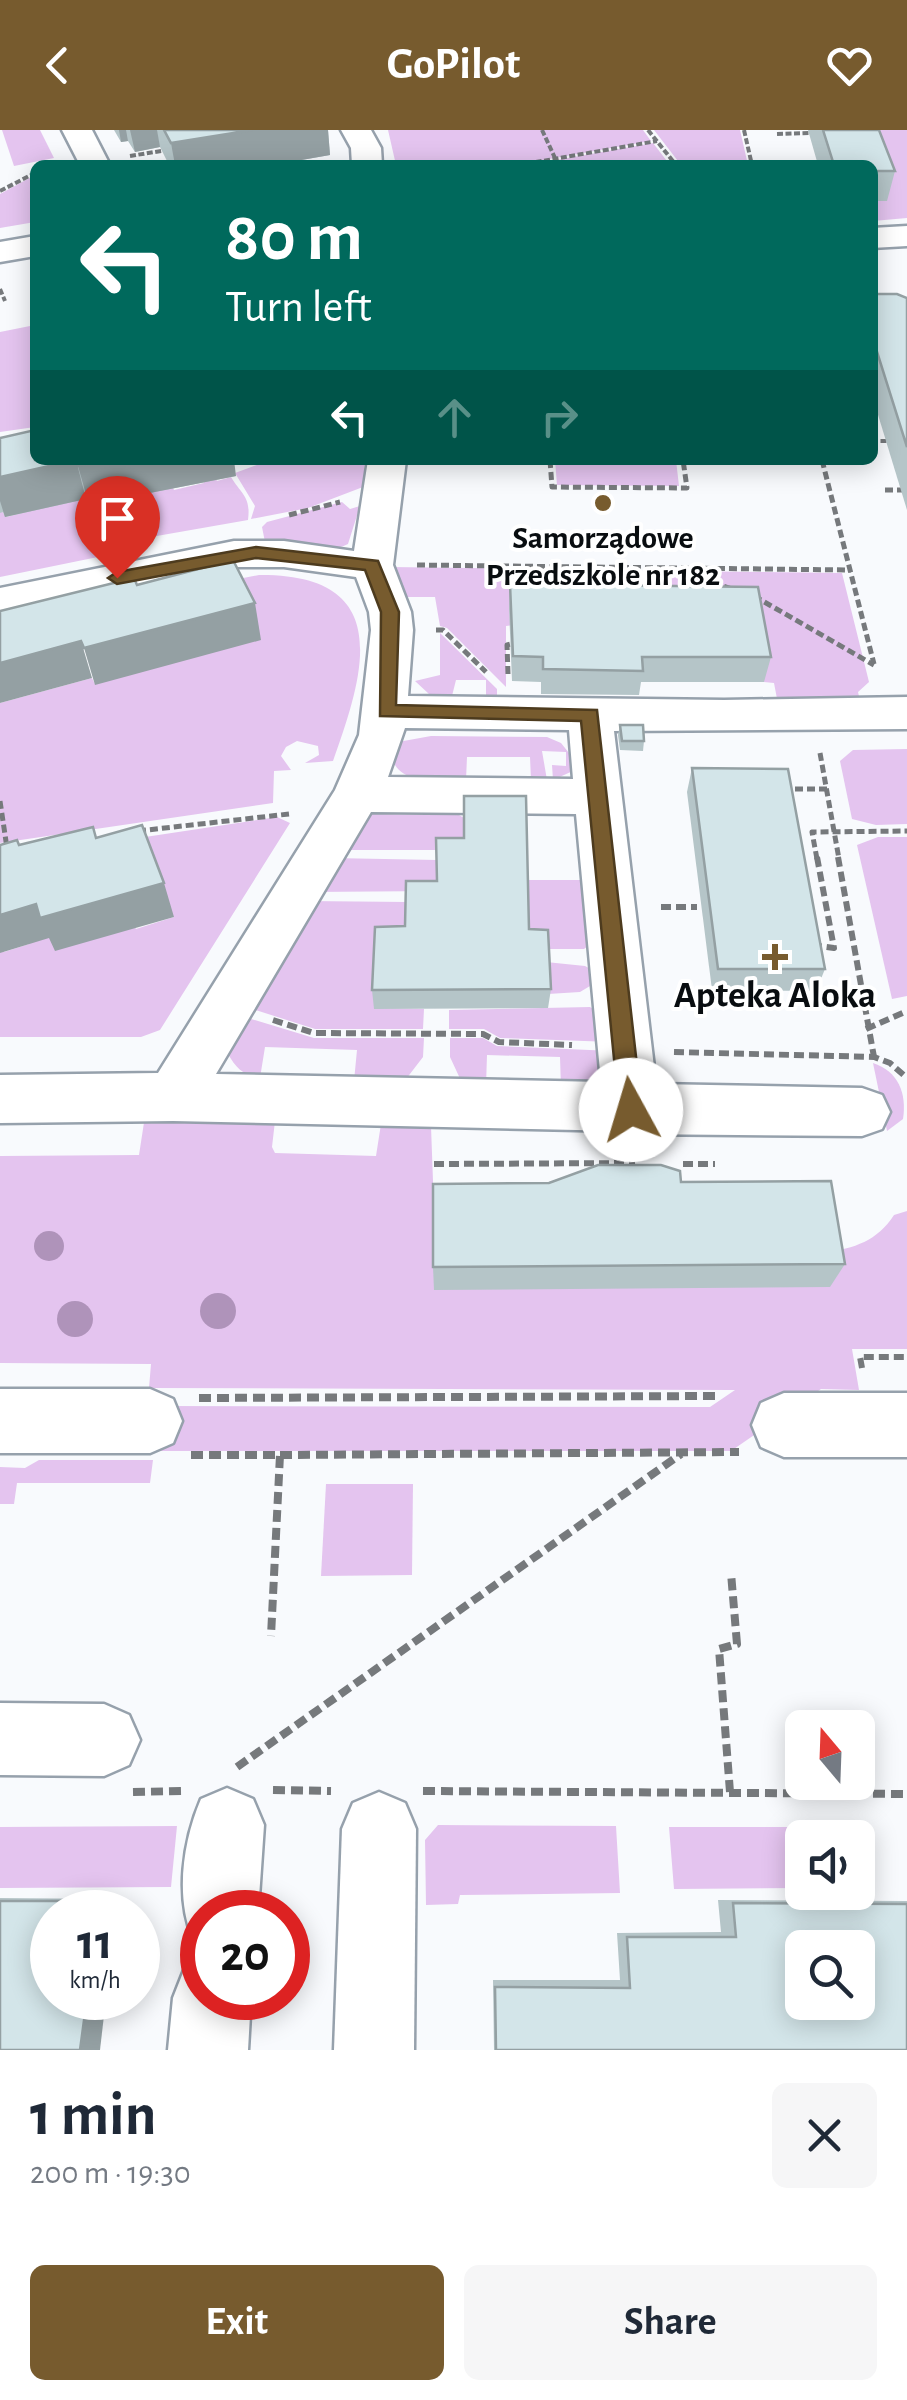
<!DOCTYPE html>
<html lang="en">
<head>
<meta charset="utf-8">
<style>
	:root { --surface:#fff; --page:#f6f6f7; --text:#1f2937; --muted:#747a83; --accent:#775b2e }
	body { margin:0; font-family:"Alegreya Sans",sans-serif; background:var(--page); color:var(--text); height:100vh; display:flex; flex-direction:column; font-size:38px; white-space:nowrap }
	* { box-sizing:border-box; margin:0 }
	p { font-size:32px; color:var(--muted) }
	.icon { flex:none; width:55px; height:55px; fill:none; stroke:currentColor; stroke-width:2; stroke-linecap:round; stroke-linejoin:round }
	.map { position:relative; height:1920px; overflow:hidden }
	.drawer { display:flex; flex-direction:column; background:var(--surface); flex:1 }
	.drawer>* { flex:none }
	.hud { position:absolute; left:30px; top:30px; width:848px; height:305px; border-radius:15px; box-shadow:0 5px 25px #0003; background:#00695c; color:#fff; overflow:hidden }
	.needle { width:65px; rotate:341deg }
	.fabs { position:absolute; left:785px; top:1580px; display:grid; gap:20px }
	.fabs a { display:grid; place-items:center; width:90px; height:90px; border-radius:15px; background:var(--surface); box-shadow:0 5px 25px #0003; font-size:50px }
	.speed { position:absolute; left:30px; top:1760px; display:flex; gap:20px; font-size:50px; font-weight:700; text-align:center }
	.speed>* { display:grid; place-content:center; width:130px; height:130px; border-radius:50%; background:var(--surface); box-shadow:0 5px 25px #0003; line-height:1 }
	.speed small { font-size:25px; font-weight:400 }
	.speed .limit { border:15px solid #d22; background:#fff; color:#111 }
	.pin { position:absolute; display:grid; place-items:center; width:85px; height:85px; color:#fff; margin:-102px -42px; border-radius:50% 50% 50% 0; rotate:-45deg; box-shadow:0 0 10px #0007 }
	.pin .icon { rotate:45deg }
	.me { position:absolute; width:110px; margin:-55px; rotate:354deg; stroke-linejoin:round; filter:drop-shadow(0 0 8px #0008) }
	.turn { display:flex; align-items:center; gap:35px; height:210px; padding:0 30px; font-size:45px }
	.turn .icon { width:130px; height:130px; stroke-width:2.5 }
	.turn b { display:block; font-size:70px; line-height:85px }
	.lanes { display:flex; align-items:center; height:95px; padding:0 30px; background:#0003; justify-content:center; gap:50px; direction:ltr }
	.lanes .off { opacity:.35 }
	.round { display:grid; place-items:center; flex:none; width:105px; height:105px; border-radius:15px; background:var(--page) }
	.summary { display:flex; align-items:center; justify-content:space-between; height:170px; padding:0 30px }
	h1 { font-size:60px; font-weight:700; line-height:75px }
	.cta { display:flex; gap:20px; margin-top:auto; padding:20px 30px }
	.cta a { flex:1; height:115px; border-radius:15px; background:var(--accent); color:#fff; font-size:40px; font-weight:700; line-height:115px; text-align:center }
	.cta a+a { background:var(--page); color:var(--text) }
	header { display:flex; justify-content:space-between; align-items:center; height:130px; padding:0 30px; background:var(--accent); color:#fff; font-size:45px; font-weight:700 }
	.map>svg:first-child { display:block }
	.green { fill:#e4c4ef }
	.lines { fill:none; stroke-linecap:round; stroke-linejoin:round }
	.minor-casing { stroke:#96a1ac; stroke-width:5 }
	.path-far3 { stroke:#76797c; stroke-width:4; stroke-dasharray:6 2.5; stroke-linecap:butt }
	.path-far2 { stroke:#76797c; stroke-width:5; stroke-dasharray:8 4; stroke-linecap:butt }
	.path-far1 { stroke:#76797c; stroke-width:6; stroke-dasharray:10 5; stroke-linecap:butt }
	.path { stroke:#76797c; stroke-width:8; stroke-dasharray:12 6; stroke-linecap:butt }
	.minor { fill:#fff; fill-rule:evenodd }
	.tree { fill:#af93ba }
	.wall { fill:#b5c5c8 }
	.shaded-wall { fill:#94a0a3 }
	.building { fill:#d3e5e9; stroke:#94a0a3; stroke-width:2.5; fill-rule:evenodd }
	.route { fill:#775b2e; stroke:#4d3b1e; stroke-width:2.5 }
	.poi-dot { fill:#775b2e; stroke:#fff; stroke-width:4 }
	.labels { text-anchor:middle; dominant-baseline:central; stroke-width:8; stroke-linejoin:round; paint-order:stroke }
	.far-poi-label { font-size:32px; font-weight:bold; fill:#090d10; stroke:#fff }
	.poi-label { font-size:38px; font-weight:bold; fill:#090d10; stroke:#fff }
</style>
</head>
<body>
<header><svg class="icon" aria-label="back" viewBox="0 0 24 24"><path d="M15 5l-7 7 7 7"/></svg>GoPilot<svg class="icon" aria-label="heart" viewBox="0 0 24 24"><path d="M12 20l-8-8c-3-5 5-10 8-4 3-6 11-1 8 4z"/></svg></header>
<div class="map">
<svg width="907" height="1920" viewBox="0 0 907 1920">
	<rect width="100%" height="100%" fill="#f8fafd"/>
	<g class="green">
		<polygon points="2,0 40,0 54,28 14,36"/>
		<polygon points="388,0 643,0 651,11 515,35 396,35"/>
		<polygon points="654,0 740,0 748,35 681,35"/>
		<polygon points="862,0 907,0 907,88 873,91 873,71 887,70"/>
		<polygon points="653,13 670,35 528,35"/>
		<polygon points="35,45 35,92 0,98 0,64"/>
		<polygon points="35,195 35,297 0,302 0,202"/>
		<polygon points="270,330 365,330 363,357 308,378 251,389 255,376 235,343"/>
		<polygon points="555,330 676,330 679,356 557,355"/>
		<path d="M 214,345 L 217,351 L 231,347 C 242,365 251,367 248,390 L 151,407 L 134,364 L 170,352 L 174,360 L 204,353 L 202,348 Z"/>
		<polygon points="123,367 142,418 0,447 0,378 6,387 38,379 46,371 49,377 70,372 69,369"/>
		<path d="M 342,372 L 350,379 L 360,376 L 348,414 C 326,426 291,411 265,412 L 262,397 L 267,392 Z"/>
		<polygon points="390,437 612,440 616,481 506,496 506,557 447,498 440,496 435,467 402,467"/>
		<polygon points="670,441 842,443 869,552 858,562 861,575 778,574 774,553 764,552 751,483 675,482"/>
		<path d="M 259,445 C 395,444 365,542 333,631 L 305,633 L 319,625 L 318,616 L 297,611 L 286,617 L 281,626 L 291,640 L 274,641 L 273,673 L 0,713 L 0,573 L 92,548 L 95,554 L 223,452 Z"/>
		<polygon points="440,503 497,559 497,570 486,567 486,550 456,550 451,570 429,564 415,551 440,545"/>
		<path d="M 431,606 L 547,607 L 561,613 L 569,623 L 582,623 L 575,640 L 553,650 L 552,635 L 566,636 L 566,622 L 542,621 L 547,650 L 531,650 L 530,627 L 467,627 L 466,650 C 442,649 400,657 392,628 L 398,612 Z"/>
		<polygon points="907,619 907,694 876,695 852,689 840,631 853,620"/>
		<polygon points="367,684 459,685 464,688 464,720 337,720"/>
		<polygon points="277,687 290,693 160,900 141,907 0,907 0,813 4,822 29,814 27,806 132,791 136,799 174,787 112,712"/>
		<polygon points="878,707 907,707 907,866 892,869 857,715"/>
		<polygon points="332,728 437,730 437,761 311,762"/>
		<polygon points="518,750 595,750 600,807 584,819 522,819"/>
		<polygon points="306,771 407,772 406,817 374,878 424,879 423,899 315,899 243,876"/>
		<polygon points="546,832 585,836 605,847 580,862 548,864"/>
		<polygon points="590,877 609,889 612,912 500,908 484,899 449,899 449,880"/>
		<path d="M 238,885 L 314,908 L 424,908 L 423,927 L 403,953 L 354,951 L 357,920 L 265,917 L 260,948 C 244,946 236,938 228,924 Z"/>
		<polygon points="450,908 483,908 497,916 613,921 613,928 594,959 561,958 560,927 487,925 486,956 463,955 450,927"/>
		<path d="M 873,933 C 898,941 907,963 903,989 L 887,1001 Z"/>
		<path d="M 145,986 L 275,991 L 272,1017 L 275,1023 L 376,1026 L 381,994 L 431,996 L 434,1079 L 824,1123 C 855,1118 877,1111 894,1085 L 907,1081 L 907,1219 L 852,1219 L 859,1260 L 821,1259 L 731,1321 L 156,1321 L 161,1276 L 710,1277 L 735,1260 L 149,1258 L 151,1234 L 0,1233 L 0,1026 L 139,1025 Z"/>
		<polygon points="39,1330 153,1330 150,1353 17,1353 14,1374 0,1374 0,1337 25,1338"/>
		<polygon points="326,1354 413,1354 412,1445 321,1446"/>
		<polygon points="438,1695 616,1696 620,1763 460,1765 458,1774 426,1775 425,1710"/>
		<polygon points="177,1696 171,1757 0,1758 0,1697"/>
		<polygon points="669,1697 837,1697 838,1707 802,1708 802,1758 674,1759"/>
	</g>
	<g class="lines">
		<defs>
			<g id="minor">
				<polygon points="62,0 92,0 110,35 80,35"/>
				<polygon points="341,0 371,0 381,18 382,35 352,35 351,18"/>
				<polygon points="907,96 907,116 872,118 872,98"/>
				<polygon points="35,106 35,126 0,132 0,112"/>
				<path d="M 368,330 L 406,330 L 393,435 L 411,482 L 413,500 L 408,566 L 724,570 L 907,567 L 907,599 L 614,601 L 656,954 L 862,958 L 882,965 L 890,982 L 882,999 L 862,1006 L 631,1004 L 622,1001 L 173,991 L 0,993 L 0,945 L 158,943 L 335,660 L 359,605 L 371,500 L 369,482 L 356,447 L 284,437 L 234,437 L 0,486 L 0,458 L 234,411 L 284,411 L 354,421 ZM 405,598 L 569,600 L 573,649 L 388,647 ZM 371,682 L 576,684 L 601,952 L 216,944 Z"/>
				<polygon points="0,1259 150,1259 173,1269 182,1291 173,1313 150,1323 0,1323"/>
				<polygon points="784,1263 907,1263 907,1327 784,1327 761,1317 752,1295 761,1273"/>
				<polygon points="0,1573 104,1574 129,1585 140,1610 129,1635 104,1646 0,1645"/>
				<path d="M 227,1658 L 253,1669 L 264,1695 L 258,1782 L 202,1782 L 202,1813 L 193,1809 C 175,1767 183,1711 201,1669 Z"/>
				<polygon points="379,1662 405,1673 416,1699 414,1920 334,1920 342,1699 353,1673"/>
				<polygon points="202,1833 202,1868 251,1868 248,1920 168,1920 173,1868 184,1840"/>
			</g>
		</defs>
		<use href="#minor" class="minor-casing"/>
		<g class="path-far3">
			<polyline points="542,0 555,28"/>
			<polyline points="648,0 676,35"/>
			<polyline points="744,0 752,35"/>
			<polyline points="777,4 809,3"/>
			<polyline points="130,26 167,20"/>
			<polyline points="519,35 657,11"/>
			<polyline points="0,61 35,43"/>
			<polyline points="0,159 5,171"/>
			<polyline points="872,311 889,311"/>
		</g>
		<g class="path-far2">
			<polyline points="550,330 552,357 687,358 683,330"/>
			<polyline points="822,330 874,534"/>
			<polyline points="885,360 904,360"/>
			<polyline points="126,361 145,405"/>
			<polyline points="289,385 340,372"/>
			<polyline points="417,435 851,440"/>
			<polyline points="668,461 666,438 732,459"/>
			<polyline points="754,466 874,535"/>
			<polyline points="436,500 443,500 486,542"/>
			<polyline points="508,544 507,515 511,514"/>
			<polyline points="820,623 839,729"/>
			<polyline points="783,659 828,659"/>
			<polyline points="0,671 7,718"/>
			<polyline points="138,701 289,684"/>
			<polyline points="817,729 812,702 907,701"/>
		</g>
		<g class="path-far1">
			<polyline points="817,727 834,818 818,816"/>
			<polyline points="838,727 874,927"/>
			<polyline points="661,777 697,777"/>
			<polyline points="273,890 314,903 483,904 499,912 572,915"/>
			<polyline points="866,899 907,881"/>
			<polyline points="674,922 874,927 890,933 907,948"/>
			<polyline points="434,1034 635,1033"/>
			<polyline points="683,1034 715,1034"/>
			<polyline points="862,1238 860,1227 907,1227"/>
		</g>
		<g class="path">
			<polyline points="199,1268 717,1266"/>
			<polyline points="191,1325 280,1325 271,1506"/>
			<polyline points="280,1325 739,1322"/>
			<polyline points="237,1637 681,1324"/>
			<polyline points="273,1660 331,1661"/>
			<polyline points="423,1661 907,1664"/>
			<polyline points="133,1662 181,1661"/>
			<polyline points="730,1662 719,1519 737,1514 731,1443"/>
		</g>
		<use href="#minor" class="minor"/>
	</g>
	<g class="tree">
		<circle cx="49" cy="1116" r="15"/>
		<circle cx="218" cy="1181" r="18"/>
		<circle cx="75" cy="1189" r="18"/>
	</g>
	<g class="wall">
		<polygon points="114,0 328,0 330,25 273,35 169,35 160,17 135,22 128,11 121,12"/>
		<polygon points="808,0 879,0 895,41 887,71 872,71 872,35 818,35"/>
		<polygon points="872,164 907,168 907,380 872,265"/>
		<polygon points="0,308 236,346 89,375 86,369 5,387 3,382 0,383"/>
		<polygon points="510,454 771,527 764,552 641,552 639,565 541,564 541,552 512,551 509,479"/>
		<polygon points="620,595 644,611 643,621 620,620 618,605"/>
		<polygon points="692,638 825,839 816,861 712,860 687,662"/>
		<polygon points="529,799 551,859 548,878 374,879 372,860"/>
		<polygon points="845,1134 830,1157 434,1160 433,1137"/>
		<polygon points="0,1768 118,1769 0,1920"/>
		<polygon points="718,1770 907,1771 907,1920 494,1920 493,1850 620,1850 617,1803 721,1802"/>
	</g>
	<g class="shaded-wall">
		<polygon points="119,0 126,0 128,11 121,12"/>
		<polygon points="130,0 157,0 160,17 135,22"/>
		<polygon points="252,0 328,0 330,25 273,35 175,35 171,13"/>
		<polygon points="76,330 86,369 5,387 0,371 0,347"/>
		<polygon points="110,330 234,330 236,346 89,375 78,336"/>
		<polygon points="249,330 267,330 249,334"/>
		<polygon points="255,473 261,510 95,555 84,518"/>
		<polygon points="81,511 92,548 0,573 0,533"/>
		<polygon points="164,753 174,787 55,821 49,808 0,823 0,785 36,774"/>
		<polygon points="118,1769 116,1782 97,1782 99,1771"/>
		<polygon points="87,1868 106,1868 100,1920 80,1920"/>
	</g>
	<g class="building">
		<polygon points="164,0 252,0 171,13"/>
		<polygon points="823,0 879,0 895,41 872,41 872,35 834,35"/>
		<polygon points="872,164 897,164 907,168 907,317 872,206"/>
		<polygon points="35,300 35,330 110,330 78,336 76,330 0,347 0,308"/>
		<polygon points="233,430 255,473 84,518 81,511 0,533 0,481 134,448 137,455"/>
		<polygon points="510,454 758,457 771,527 642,527 643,541 543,539 543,527 513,526"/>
		<polygon points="620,595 643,595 644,611 622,611"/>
		<polygon points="692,638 788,639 825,839 718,839"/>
		<polygon points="464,666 526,666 529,799 548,800 551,859 372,860 375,797 405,796 406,751 437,751 436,708 464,708"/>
		<polygon points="142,695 164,753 40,788 36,774 0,785 0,715 17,710 19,715 93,697 96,708"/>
		<polygon points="598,1035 661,1035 680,1041 681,1052 831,1051 845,1134 433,1137 433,1054 549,1053"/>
		<polygon points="0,1771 99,1771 97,1782 52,1782 52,1868 87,1868 80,1920 0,1920"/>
		<path d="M 733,1773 L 907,1774 L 907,1920 L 496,1920 L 495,1857 L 630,1858 L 627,1807 L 736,1807 ZM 802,1818 L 858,1818 L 858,1872 L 802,1872 Z"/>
	</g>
	<polygon class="route" points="256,417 378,431 399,482 396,575 597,580 642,980 639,987 623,987 619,980 581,591 380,586 381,482 365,440 256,428 117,454 108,448 117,442"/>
	<g class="poi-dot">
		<circle cx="603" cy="373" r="10"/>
		<path d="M770 812h10v10h10v10h-10v10h-10v-10h-10v-10h10z"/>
	</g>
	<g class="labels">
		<g class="far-poi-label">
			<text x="603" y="408">Samorządowe<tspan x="603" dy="37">Przedszkole nr 182</tspan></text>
		</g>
		<g class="poi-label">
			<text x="775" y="866">Apteka Aloka</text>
		</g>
	</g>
</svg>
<div class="fabs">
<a><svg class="needle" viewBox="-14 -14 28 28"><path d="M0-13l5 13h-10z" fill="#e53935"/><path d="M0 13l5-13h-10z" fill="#747a83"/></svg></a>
<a><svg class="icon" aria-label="sound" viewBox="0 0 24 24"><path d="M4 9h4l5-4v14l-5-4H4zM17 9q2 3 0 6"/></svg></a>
<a><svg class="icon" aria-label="search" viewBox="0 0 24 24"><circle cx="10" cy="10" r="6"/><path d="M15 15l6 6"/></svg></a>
</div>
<div class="speed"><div>11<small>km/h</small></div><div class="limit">20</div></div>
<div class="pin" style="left:117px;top:448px;background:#d93025"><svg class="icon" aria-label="arrive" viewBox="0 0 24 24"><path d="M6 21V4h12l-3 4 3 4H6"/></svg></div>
<svg class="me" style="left:631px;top:980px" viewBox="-20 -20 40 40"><circle r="19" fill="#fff"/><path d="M0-13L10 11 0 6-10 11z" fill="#775b2e"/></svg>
<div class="hud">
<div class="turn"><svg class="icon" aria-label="left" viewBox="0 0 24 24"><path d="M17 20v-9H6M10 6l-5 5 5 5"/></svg><div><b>80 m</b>Turn left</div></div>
<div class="lanes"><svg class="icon" aria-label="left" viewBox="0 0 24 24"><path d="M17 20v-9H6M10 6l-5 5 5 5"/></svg><svg class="icon off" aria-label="ahead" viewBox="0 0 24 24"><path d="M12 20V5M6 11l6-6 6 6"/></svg><svg class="icon off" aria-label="right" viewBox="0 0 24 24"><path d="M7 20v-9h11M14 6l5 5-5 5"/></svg></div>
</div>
</div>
<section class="drawer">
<div class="summary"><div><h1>1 min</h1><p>200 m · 19:30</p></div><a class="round"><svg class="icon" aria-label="close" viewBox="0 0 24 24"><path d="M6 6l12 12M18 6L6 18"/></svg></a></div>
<div class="cta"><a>Exit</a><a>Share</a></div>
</section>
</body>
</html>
